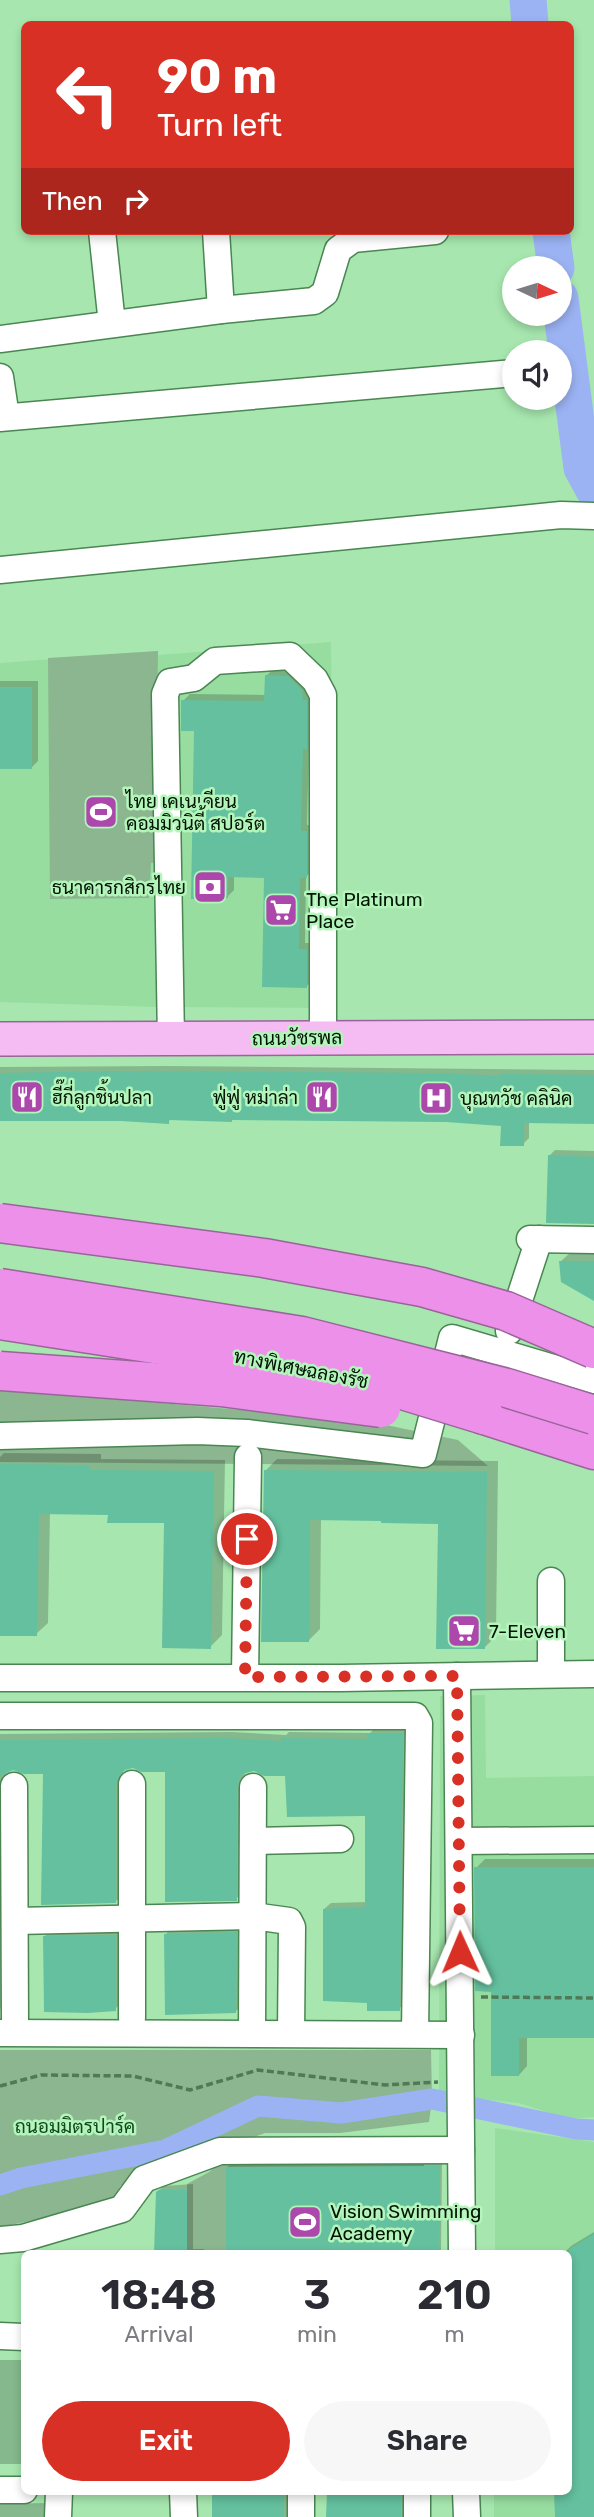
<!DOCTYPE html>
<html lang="en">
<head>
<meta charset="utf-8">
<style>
	:root { --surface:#fff; --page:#f7f7f7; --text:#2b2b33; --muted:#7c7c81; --accent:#d93025 }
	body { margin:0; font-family:Rubik,Sarabun,sans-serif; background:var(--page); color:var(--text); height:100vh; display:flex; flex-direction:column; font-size:26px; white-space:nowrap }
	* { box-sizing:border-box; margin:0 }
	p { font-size:23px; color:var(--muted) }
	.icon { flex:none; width:38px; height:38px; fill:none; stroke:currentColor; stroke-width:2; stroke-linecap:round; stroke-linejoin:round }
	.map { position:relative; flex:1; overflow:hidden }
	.details { position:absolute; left:21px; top:2250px; width:551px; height:245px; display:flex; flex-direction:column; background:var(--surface); border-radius:10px; box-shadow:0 4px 10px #0003 }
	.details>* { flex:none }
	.guide { position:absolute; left:21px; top:21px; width:553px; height:214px; border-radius:10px; box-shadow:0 4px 10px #0003; background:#d93025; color:#fff; overflow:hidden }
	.needle { width:46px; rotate:94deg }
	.tools { position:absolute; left:502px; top:256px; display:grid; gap:14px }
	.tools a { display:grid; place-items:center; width:70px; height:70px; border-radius:50%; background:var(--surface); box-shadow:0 4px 10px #0003; font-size:35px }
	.pin { position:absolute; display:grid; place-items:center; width:60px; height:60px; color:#fff; margin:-30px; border:4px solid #fff; border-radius:50%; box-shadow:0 2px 7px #0007 }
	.me { position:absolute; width:77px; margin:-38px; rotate:359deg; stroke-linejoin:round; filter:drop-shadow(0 0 5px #0008) }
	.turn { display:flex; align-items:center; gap:24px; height:147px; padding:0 21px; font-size:32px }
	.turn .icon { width:91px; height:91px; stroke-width:2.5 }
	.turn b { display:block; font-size:49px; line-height:60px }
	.then { display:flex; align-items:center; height:66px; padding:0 21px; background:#0003; gap:14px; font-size:26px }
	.eta { display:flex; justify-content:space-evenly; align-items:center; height:119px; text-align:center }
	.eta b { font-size:42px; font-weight:600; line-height:49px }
	.primary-button { display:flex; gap:14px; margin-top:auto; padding:14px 21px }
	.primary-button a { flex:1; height:80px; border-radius:42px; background:var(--accent); color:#fff; font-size:28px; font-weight:600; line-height:80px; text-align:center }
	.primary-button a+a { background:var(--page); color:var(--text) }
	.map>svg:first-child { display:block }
	.built { fill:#97dda0 }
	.green { fill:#8bb68f }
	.shadow { fill:#0003 }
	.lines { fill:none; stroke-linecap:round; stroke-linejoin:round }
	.canal { stroke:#9bb3f3; stroke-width:21 }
	.river { stroke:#9bb3f3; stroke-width:37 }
	.building { fill:#64c09f }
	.minor-casing { stroke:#498652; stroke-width:29 }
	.major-casing { stroke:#996599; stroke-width:36 }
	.highway-casing { stroke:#996599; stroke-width:41 }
	.path { stroke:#507955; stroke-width:3.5; stroke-dasharray:7 3.5; stroke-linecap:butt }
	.minor { stroke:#fff; stroke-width:26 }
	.major { stroke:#f4bcf2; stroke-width:33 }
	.highway { stroke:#ec90ea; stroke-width:38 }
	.highway-bridge-casing { stroke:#996599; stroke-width:41; stroke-linecap:butt }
	.highway-bridge { stroke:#ec90ea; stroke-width:38 }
	.route { stroke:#d93025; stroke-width:12; stroke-dasharray:0 21.6 }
	.labels { text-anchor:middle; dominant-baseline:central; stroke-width:5; stroke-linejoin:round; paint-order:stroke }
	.poi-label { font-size:19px; fill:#001403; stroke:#b4f5bb; text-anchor:start }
	.street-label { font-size:19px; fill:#001403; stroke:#b4f5bb }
	.park-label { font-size:19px; fill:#12481f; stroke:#b4f5bb }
</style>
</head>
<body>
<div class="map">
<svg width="594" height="2517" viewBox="0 0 594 2517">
	<rect width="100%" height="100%" fill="#a7e7af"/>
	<g class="built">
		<polygon points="331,642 335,1008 155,1007 0,1002 0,663 158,651 158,655"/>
		<polygon points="485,1695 486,1778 594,1776 594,2117 568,2119 519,2103 439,2095 440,1696"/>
		<polygon points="495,2128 594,2142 594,2517 494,2517 494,2492 569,2492 569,2254 495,2254"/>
	</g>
	<g class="green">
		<polygon points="158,651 157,734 152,734 156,863 151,863 149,898 50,899 48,658"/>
		<polygon points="0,1389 367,1421 458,1440 488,1466 0,1462"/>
		<polygon points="0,2050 431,2050 432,2099 429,2122 340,2133 265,2133 120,2186 117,2203 0,2227"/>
		<polygon points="226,2156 424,2157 424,2254 187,2254 187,2184 209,2172"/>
	</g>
	<g class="shadow">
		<polygon points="273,669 295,670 313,694 313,740 309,744 307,825 313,825 313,869 306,877 305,943 313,943 313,979 307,986 266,876 234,876 234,890 227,897 195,730 183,701 190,694 266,695 266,676"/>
		<polygon points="0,681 38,681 38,761 31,768 0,768"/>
		<polygon points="166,1066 594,1070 594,1122 529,1122 529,1138 523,1144 502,1124 446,1121 234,1118 172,1118 168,1122 39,1118 0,1120 0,1067"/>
		<polygon points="555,1150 594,1151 594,1222 549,1156"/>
		<polygon points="570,1253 594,1253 594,1299 561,1261"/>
		<polygon points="4,1453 101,1454 101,1459 225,1460 222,1635 210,1647 166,1522 109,1513 50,1512 48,1623 36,1634 0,1634 0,1457"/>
		<polygon points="277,1459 498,1461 496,1636 484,1648 440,1522 321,1518 320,1629 308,1641 265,1471"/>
		<polygon points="376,1727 409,1727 405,2002 399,2009 369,2001 324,1909 331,1903 367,1902 367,1814 286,1775 254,1770 246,1771 243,1779 243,1892 236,1899 167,1770 133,1767 124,1768 122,1776 122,1895 116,1901 45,1772 13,1768 7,1772 4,1778 5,2004 0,2009 0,1734 231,1732 286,1735 289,1732 370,1733"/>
		<polygon points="485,1859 594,1859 594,2036 527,2036 527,2066 519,2075 493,1990 476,1868"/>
		<polygon points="243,1926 242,2005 236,2011 166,1934 172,1928"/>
		<polygon points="122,1929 122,2002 115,2009 44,1937 51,1930"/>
		<polygon points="442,2164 441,2251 438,2253 406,2254 299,2254 227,2167 230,2165"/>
		<polygon points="193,2184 193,2249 204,2249 204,2254 156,2254 157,2192 164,2186"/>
		<polygon points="594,2232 594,2517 557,2517 556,2492 569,2492 569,2254 563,2254 571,2246"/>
		<rect x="0" y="2360" width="24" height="104"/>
		<rect x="214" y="2492" width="74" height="25"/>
		<polygon points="328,2492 406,2492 408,2517 328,2517"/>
		<polygon points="45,2503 45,2517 0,2517 0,2504"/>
	</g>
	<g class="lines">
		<polyline class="canal" points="0,2185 21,2178 165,2150 258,2106 341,2113 432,2099 576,2129 594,2130"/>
		<g class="river">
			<polyline points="528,0 530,24"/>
			<polyline points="551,231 556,268"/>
			<polyline points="560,298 582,468 594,490"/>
		</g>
	</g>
	<g class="building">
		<polygon points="265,675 288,676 302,690 303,700 307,700 307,749 303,749 301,831 307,831 307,878 300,878 299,949 307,949 307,988 262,987 264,878 228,877 228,898 191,899 194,731 181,731 181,700 264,701"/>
		<rect x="0" y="687" width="32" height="82"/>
		<polygon points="122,1071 439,1073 501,1076 501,1074 594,1075 594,1124 524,1123 524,1146 500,1146 501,1126 446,1122 232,1120 232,1122 169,1120 169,1124 121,1121 0,1121 0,1073"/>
		<polygon points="548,1155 594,1157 594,1224 546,1223"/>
		<polygon points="559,1261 594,1261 594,1301 561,1282"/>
		<polygon points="0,1464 90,1465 90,1470 214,1471 211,1649 162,1648 164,1523 107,1523 108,1515 39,1514 37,1636 0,1636"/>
		<polygon points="264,1470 487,1472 485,1649 436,1649 438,1524 381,1523 381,1521 310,1520 309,1642 261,1642"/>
		<polygon points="367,1733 403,1733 400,2011 367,2011 367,2003 323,2001 323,1909 365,1907 365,1816 287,1817 285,1776 264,1776 254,1771 246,1773 241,1775 237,1787 237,1901 165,1902 165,1772 141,1772 133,1768 125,1770 119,1776 116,1784 116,1903 41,1905 43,1774 24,1774 13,1770 0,1776 0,1740 224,1738 281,1741 281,1738 367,1739"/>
		<polygon points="474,1867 594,1867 594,2038 519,2038 519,2076 491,2076 491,1992 475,1991"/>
		<polygon points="237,1932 236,2013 165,2015 164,1934"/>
		<polygon points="116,1935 116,2011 88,2013 44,2012 43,1936"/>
		<polygon points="440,2166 439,2254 226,2253 226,2167"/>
		<polygon points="159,2190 187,2190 187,2254 154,2254 156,2192"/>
		<polygon points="594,2234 594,2517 555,2517 554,2492 569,2492 569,2249"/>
		<rect x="212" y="2492" width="72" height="25"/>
		<polygon points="327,2492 401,2492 401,2517 326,2517"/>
	</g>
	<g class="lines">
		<defs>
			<g id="minor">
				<polyline points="102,231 112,324"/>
				<polyline points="216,231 221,310"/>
				<polyline points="0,339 221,310 314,301 325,293 338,250 353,239 435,231"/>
				<polyline points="0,377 6,417"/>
				<polyline points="0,418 514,373"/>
				<polyline points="0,570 561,515 594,516"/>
				<polyline points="171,1040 165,694 170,682 194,678 215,661 290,656 315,680 323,695 323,1038"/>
				<polyline points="530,1239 594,1240"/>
				<polyline points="509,1331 539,1239"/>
				<polyline points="0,1436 197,1431 247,1433 423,1454 452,1338 594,1380"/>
				<polyline points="551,1581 551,1673"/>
				<polyline points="457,1676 462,2254"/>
				<polyline points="245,1677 248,1457"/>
				<polyline points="0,1678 341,1678 594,1674"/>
				<polyline points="0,1716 415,1716 419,1723 415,2034"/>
				<polyline points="132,1784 132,2018"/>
				<polyline points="14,1786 15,2023"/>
				<polyline points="253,1841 340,1839"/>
				<polyline points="459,1841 594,1840"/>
				<polyline points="15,1921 253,1916 289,1921 292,1927 291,2033"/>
				<polyline points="0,2033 461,2035"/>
				<polyline points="252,2033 253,1787"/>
				<polyline points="0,2240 23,2238 122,2209 144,2179 220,2151 461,2150"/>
				<polyline points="0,2336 24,2337"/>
				<polyline points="0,2490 24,2490"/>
				<polyline points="183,2492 184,2517"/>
				<polyline points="301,2492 301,2517"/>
				<polyline points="466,2492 467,2517"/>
				<polyline points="58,2517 59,2492"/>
				<polyline points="417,2517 417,2492"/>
			</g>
			<polyline id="major" points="0,1039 594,1037"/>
			<polyline id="highway" points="484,1415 594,1450"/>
		</defs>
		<use href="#minor" class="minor-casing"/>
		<use href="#major" class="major-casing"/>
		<use href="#highway" class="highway-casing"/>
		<g class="path">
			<polyline points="481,1997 594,1998"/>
			<polyline points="0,2086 41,2075 133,2076 190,2090 258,2070 385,2085 438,2082"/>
		</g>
		<use href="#minor" class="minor"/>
		<use href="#major" class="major"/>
		<use href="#highway" class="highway"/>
		<defs>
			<g id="highway-bridge">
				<polyline points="0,1223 264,1258 422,1287 506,1311 594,1349"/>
				<polyline points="0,1288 302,1336 507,1388 594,1415"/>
				<polyline points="0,1320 302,1367 396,1388 484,1415"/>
				<polyline points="0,1371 221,1387 381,1408"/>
			</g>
		</defs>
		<use href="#highway-bridge" class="highway-bridge-casing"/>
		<use href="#highway-bridge" class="highway-bridge"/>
	</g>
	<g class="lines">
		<polyline class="route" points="247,1539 245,1677 457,1676 460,1952"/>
	</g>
	<defs>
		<symbol id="stadium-square" viewBox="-11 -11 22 22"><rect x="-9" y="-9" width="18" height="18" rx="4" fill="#ac47ac" stroke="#b4f5bb"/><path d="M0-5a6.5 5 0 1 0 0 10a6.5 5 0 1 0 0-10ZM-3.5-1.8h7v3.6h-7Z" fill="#fff"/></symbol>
		<symbol id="bank-square" viewBox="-11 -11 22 22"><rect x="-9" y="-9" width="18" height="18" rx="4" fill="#ac47ac" stroke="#b4f5bb"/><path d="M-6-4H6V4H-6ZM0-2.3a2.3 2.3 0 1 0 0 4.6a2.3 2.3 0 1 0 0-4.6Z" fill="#fff"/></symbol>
		<symbol id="supermarket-square" viewBox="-11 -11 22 22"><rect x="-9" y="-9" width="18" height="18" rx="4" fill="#ac47ac" stroke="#b4f5bb"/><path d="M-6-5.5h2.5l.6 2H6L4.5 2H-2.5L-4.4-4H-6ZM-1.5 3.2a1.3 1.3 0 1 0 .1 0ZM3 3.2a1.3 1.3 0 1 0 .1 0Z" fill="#fff"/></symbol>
		<symbol id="restaurant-square" viewBox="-11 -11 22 22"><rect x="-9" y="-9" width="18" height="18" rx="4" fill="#ac47ac" stroke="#b4f5bb"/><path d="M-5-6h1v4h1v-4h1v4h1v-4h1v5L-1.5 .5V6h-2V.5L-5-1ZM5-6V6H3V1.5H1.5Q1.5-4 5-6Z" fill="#fff"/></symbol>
		<symbol id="hospital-square" viewBox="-11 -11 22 22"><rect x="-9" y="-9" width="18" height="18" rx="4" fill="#ac47ac" stroke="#b4f5bb"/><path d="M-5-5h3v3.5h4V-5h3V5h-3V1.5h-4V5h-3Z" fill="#fff"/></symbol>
	</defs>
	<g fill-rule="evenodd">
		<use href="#stadium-square" x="82" y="793" width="38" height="38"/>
		<use href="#bank-square" x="191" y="868" width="38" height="38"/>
		<use href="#supermarket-square" x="262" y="891" width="38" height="38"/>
		<use href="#restaurant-square" x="8" y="1078" width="38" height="38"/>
		<use href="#restaurant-square" x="303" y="1078" width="38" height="38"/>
		<use href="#hospital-square" x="417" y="1079" width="38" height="38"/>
		<use href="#supermarket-square" x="445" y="1612" width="38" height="38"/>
		<use href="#stadium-square" x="286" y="2203" width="38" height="38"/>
	</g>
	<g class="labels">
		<g class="poi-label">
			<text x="126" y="801">ไทย เคเนเดียน<tspan x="126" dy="22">คอมมิวนิตี้ สปอร์ต</tspan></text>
			<text x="186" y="887" text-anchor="end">ธนาคารกสิกรไทย</text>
			<text x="306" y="899">The Platinum<tspan x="306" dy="22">Place</tspan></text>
			<text x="52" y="1097">ฮี๊กี่ลูกชิ้นปลา</text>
			<text x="298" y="1097" text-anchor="end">ฟู่ฟู่ หม่าล่า</text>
			<text x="460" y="1098">บุณทวัช คลินิค</text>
			<text x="489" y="1631">7-Eleven</text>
			<text x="330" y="2211">Vision Swimming<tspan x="330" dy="22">Academy</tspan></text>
		</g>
		<g class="street-label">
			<text transform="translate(297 1038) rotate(-1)">ถนนวัชรพล</text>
			<text transform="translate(301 1369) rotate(11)">ทางพิเศษฉลองรัช</text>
		</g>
		<g class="park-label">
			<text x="75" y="2126">ถนอมมิตรปาร์ค</text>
		</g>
	</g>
</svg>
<div class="tools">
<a><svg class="needle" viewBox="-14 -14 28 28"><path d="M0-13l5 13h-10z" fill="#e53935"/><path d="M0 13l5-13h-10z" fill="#7c7c81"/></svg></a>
<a><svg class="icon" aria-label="sound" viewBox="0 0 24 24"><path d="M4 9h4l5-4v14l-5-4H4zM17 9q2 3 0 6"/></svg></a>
</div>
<div class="pin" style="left:247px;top:1539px;background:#d93025"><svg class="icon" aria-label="arrive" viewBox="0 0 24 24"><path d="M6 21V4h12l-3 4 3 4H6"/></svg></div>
<svg class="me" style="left:460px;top:1952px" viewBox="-20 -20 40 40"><path d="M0-17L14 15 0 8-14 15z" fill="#d93025" stroke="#fff" stroke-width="4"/></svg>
<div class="guide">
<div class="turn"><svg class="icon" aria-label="left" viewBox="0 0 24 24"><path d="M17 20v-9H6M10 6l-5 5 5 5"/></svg><div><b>90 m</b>Turn left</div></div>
<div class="then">Then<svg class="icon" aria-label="right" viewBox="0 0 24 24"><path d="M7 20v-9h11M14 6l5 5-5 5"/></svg></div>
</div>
<section class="details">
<div class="eta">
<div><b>18:48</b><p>Arrival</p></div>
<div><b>3</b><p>min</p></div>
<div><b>210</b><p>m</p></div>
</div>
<div class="primary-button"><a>Exit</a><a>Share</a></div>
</section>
</div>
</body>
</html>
